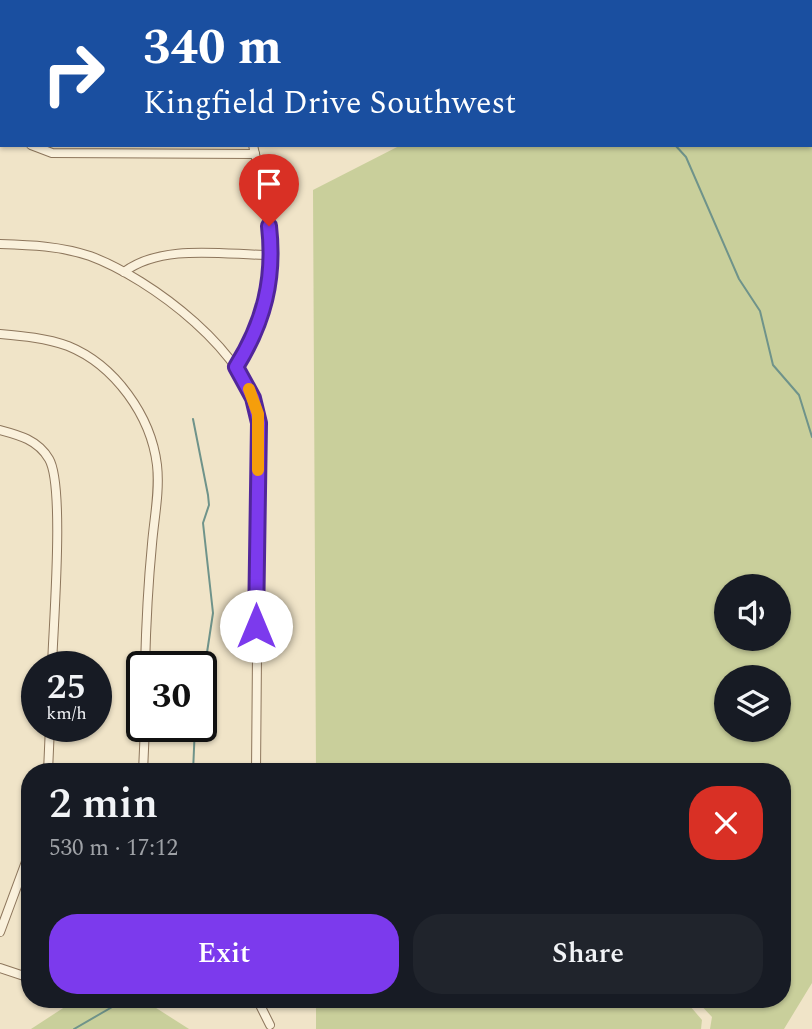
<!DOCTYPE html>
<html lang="en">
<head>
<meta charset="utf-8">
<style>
	:root { --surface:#171b24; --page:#20242c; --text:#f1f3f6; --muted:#9ea1a6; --accent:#7c3aed }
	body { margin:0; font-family:Spectral,serif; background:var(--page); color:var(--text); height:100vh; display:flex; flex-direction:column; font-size:26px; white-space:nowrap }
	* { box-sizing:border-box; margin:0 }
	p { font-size:23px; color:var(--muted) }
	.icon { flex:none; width:38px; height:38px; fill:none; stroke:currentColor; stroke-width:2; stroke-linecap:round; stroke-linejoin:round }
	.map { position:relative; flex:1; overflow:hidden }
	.details { position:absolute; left:21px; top:763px; width:770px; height:245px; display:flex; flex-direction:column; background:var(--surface); border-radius:28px; box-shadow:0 2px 5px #0004 }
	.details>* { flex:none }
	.banner { position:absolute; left:0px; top:0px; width:812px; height:147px; box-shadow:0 2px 5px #0004; background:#1a4fa0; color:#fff; overflow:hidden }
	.fabs { position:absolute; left:714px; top:574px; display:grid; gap:14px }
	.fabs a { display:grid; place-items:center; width:77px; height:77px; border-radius:50%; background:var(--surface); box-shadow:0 2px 5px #0004; font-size:35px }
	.speed { position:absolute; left:21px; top:651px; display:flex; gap:14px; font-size:35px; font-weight:700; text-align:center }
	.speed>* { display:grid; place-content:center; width:91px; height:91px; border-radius:50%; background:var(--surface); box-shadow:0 2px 5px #0004; line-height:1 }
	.speed small { font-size:18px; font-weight:400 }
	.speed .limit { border:4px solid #111; border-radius:10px; background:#fff; color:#111 }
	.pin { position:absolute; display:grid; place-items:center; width:60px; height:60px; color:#fff; margin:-72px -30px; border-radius:50% 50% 50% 0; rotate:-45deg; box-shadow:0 0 7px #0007 }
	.pin .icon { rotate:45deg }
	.me { position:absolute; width:77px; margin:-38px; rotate:0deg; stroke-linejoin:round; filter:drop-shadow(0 0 5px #0008) }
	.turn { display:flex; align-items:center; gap:24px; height:147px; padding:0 28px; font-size:32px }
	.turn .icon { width:91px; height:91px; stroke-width:2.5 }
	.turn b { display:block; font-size:49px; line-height:60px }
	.round { display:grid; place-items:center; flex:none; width:74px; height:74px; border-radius:28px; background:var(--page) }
	.head { display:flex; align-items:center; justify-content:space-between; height:119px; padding:0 28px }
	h1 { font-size:42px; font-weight:600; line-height:52px }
	.cta { display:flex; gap:14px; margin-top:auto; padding:14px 28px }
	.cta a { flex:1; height:80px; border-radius:28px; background:var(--accent); color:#fff; font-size:28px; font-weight:600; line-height:80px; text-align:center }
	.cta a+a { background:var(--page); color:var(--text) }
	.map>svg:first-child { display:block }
	.green { fill:#c9cf9b; fill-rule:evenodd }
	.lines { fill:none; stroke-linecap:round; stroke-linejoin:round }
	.stream { stroke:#6f938a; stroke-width:2 }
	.minor-casing { stroke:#8d765c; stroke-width:10 }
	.minor { stroke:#faf1dc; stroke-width:8 }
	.route-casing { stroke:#51269a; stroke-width:18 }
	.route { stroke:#7c3aed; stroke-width:12 }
	.slow { stroke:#f59e0b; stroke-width:12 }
</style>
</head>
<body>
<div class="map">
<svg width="812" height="1029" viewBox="0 0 812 1029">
	<rect width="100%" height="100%" fill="#f0e4c8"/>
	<g class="green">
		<polygon points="392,0 573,0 574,2 392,2"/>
		<path d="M 650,0 L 812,0 L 812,983 L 784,1029 L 710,1029 L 712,1017 L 695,999 L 782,999 L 782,772 L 316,772 L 313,190 L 401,145 L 810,145 L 810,2 L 648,2 ZM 726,586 L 779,586 L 779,639 L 726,639 ZM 726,677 L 779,677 L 779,730 L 726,730 Z"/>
		<polygon points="77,999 142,999 189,1029 31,1029"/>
		<polygon points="316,999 684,999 702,1020 701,1029 316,1029"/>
	</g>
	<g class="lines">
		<g class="stream">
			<polyline points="577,0 577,2"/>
			<polyline points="675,145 686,157 739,279 760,311 773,365 799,395 812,437"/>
			<polyline points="193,419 208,495 209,505 203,523 213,613 201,692"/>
			<polyline points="193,772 195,726"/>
			<polyline points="74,1029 126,999"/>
		</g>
		<defs>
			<g id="minor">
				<polyline points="125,0 125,2"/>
				<polyline points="221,0 221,2"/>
				<polyline points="327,0 327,2"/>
				<polyline points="6,2 7,0"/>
				<polyline points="199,2 203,0"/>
				<polyline points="0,21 2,15"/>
				<polyline points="0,106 2,105"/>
				<polyline points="31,145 52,153 255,154"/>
				<path d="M 0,244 C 31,245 60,246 90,256 C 150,278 253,355 259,423 L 256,772"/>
				<path d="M 124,272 C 163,243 225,255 271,255"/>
				<path d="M 0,334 C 23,336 46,338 68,346 C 115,365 151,416 157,465 C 160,491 154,519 152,544 C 148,585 146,626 145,667"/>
				<path d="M 236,367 C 286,284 273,235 253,145"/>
				<path d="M 0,430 C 19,435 38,440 49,459 C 65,486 53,627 52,667"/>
				<polyline points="48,772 50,726"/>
				<polyline points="143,772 145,726"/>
				<polyline points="0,932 30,851"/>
				<polyline points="0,968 30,978"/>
				<polyline points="257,999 270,1025"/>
			</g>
		</defs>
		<use href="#minor" class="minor-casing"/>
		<use href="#minor" class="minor"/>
	</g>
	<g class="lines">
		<defs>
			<path id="route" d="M 256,626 L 259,423 L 253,398 L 236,367 C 264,322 275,279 269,226"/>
		</defs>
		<use href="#route" class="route-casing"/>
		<use href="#route" class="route"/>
		<polyline class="slow" points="249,389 258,414 258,470"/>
	</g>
</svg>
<div class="fabs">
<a><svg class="icon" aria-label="sound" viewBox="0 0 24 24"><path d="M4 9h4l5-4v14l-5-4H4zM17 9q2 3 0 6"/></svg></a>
<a><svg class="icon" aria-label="layers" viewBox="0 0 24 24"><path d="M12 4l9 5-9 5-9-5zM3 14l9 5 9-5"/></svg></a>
</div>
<div class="speed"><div>25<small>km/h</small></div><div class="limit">30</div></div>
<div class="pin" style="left:269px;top:226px;background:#d93025"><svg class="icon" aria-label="arrive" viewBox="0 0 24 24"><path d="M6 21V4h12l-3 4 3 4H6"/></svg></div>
<svg class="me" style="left:256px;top:626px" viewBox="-20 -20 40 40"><circle r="19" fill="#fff"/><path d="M0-13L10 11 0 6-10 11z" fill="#7c3aed"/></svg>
<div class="banner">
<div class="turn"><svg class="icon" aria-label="right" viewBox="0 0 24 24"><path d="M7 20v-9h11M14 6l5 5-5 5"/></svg><div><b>340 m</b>Kingfield Drive Southwest</div></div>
</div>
<section class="details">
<div class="head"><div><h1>2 min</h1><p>530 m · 17:12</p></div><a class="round" style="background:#d93025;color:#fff"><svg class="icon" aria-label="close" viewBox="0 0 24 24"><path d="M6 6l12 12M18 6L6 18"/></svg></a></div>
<div class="cta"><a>Exit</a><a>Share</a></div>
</section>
</div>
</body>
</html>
